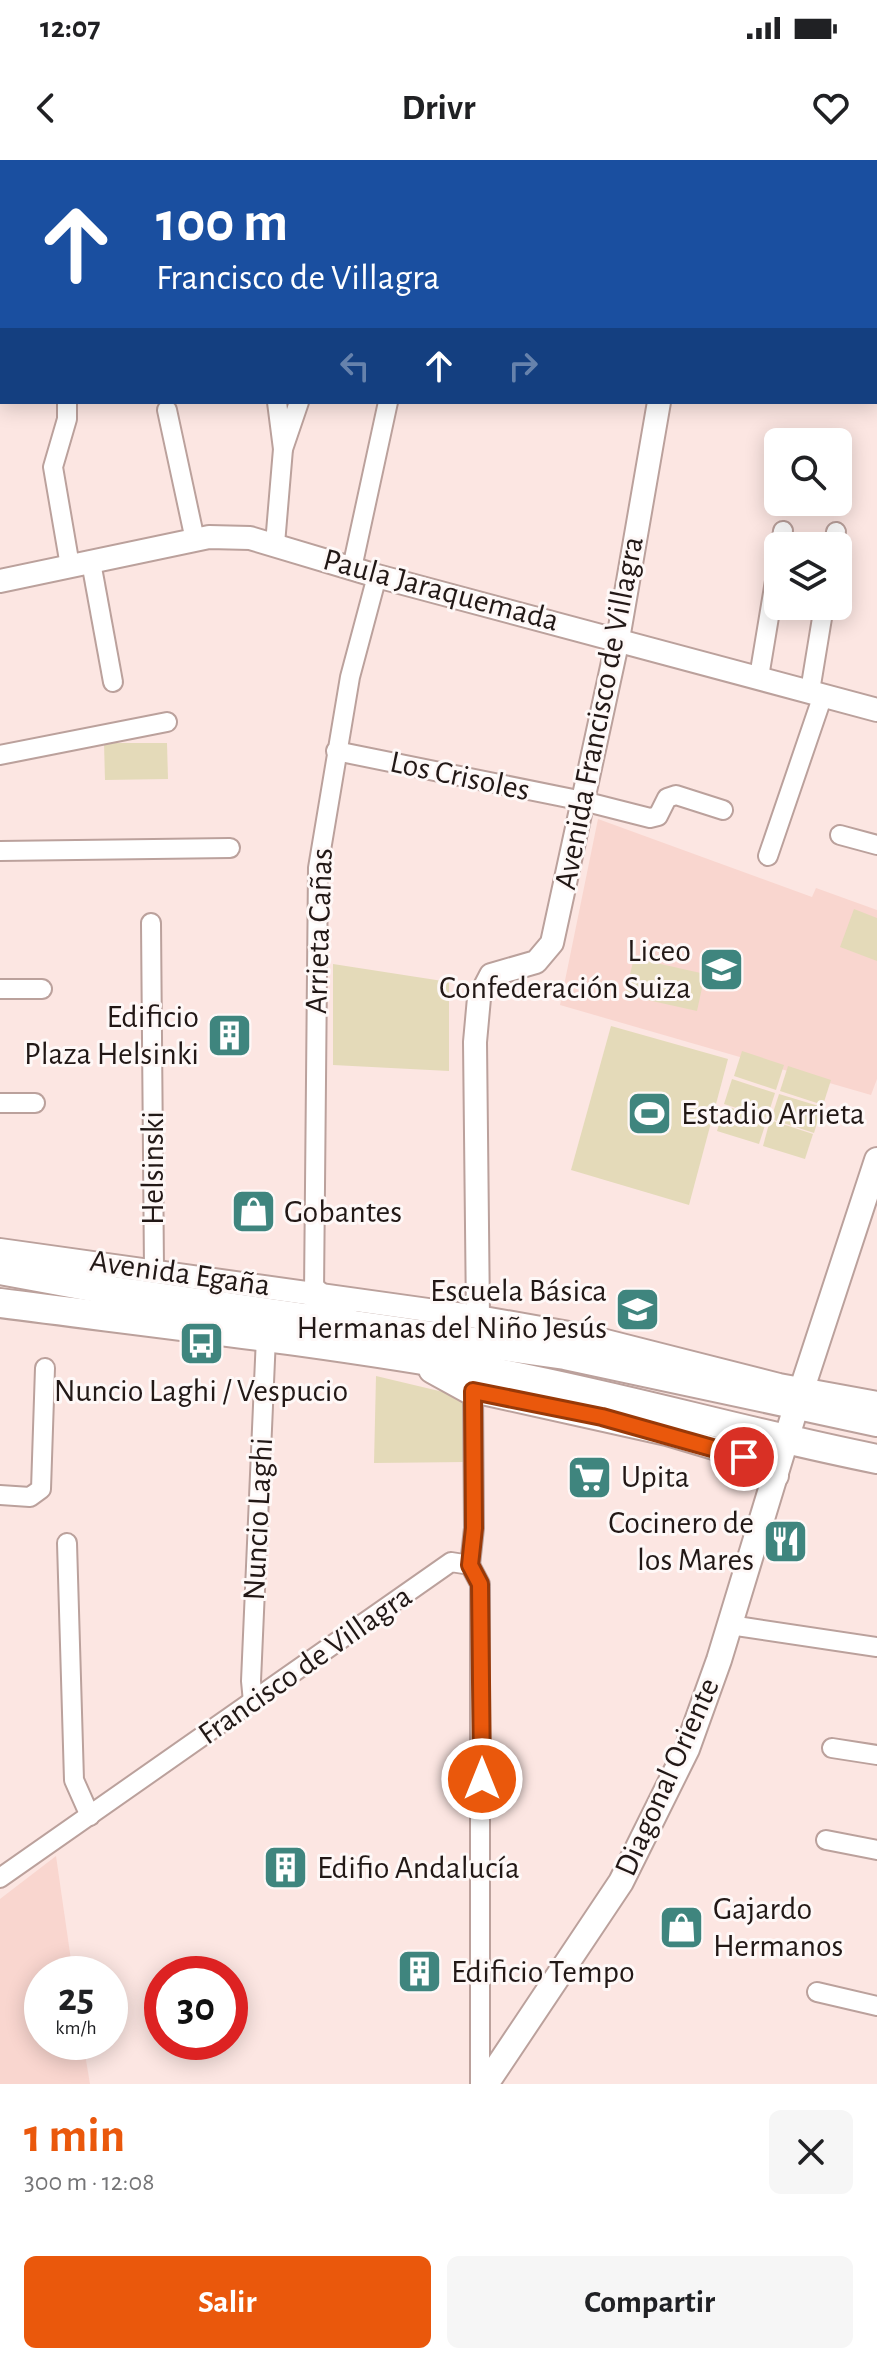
<!DOCTYPE html>
<html lang="es">
<head>
<meta charset="utf-8">
<style>
	:root { --surface:#fff; --page:#f6f6f6; --text:#202124; --muted:#757577; --accent:#ea580c }
	body { margin:0; font-family:"Alegreya Sans",sans-serif; background:var(--page); color:var(--text); height:100vh; display:flex; flex-direction:column; font-size:30px; white-space:nowrap }
	* { box-sizing:border-box; margin:0 }
	p { font-size:26px; color:var(--muted) }
	.icon { flex:none; width:44px; height:44px; fill:none; stroke:currentColor; stroke-width:2; stroke-linecap:round; stroke-linejoin:round }
	.map { position:relative; height:1924px; overflow:hidden }
	.sheet { display:flex; flex-direction:column; background:var(--surface); flex:1 }
	.sheet>* { flex:none }
	.hud { position:absolute; left:0px; top:0px; width:878px; height:244px; box-shadow:0 4px 20px #0003; background:#1a4fa0; color:#fff; overflow:hidden }
	.controls { position:absolute; left:764px; top:268px; display:grid; gap:16px }
	.controls a { display:grid; place-items:center; width:88px; height:88px; border-radius:12px; background:var(--surface); box-shadow:0 4px 20px #0003; font-size:40px }
	.speed { position:absolute; left:24px; top:1796px; display:flex; gap:16px; font-size:40px; font-weight:700; text-align:center }
	.speed>* { display:grid; place-content:center; width:104px; height:104px; border-radius:50%; background:var(--surface); box-shadow:0 4px 20px #0003; line-height:1 }
	.speed small { font-size:20px; font-weight:400 }
	.speed .limit { border:12px solid #d22; background:#fff; color:#111 }
	.pin { position:absolute; display:grid; place-items:center; width:68px; height:68px; color:#fff; margin:-34px; border:4px solid #fff; border-radius:50%; box-shadow:0 2px 8px #0007 }
	.me { position:absolute; width:88px; margin:-44px; rotate:0deg; stroke-linejoin:round; filter:drop-shadow(0 0 6px #0008) }
	.turn { display:flex; align-items:center; gap:28px; height:168px; padding:0 24px; font-size:36px }
	.turn .icon { width:104px; height:104px; stroke-width:2.5 }
	.turn b { display:block; font-size:56px; line-height:68px }
	.lanes { display:flex; align-items:center; height:76px; padding:0 24px; background:#0003; justify-content:center; gap:40px; direction:ltr }
	.lanes .off { opacity:.35 }
	.round { display:grid; place-items:center; flex:none; width:84px; height:84px; border-radius:12px; background:var(--page) }
	.overview { display:flex; align-items:center; justify-content:space-between; height:136px; padding:0 24px }
	h1 { font-size:48px; font-weight:700; line-height:60px; color:var(--accent) }
	.primary-button { display:flex; gap:16px; margin-top:auto; padding:16px 24px }
	.primary-button a { flex:1; height:92px; border-radius:12px; background:var(--accent); color:#fff; font-size:32px; font-weight:700; line-height:92px; text-align:center }
	.primary-button a+a { background:var(--page); color:var(--text) }
	.status { display:flex; justify-content:space-between; align-items:center; height:56px; padding:0 40px; background:var(--surface); direction:ltr }
	.status svg { height:22px; fill:currentColor }
	header { display:flex; justify-content:space-between; align-items:center; height:104px; padding:0 24px; background:var(--surface); font-size:36px; font-weight:700 }
	.map>svg:first-child { display:block }
	.built { fill:#f9d6cf }
	.green { fill:#e4dab9 }
	.lines { fill:none; stroke-linecap:round; stroke-linejoin:round }
	.minor-casing { stroke:#bba19c; stroke-width:22 }
	.tertiary-casing { stroke:#bba19c; stroke-width:26 }
	.secondary-casing { stroke:#bba19c; stroke-width:28 }
	.primary-casing { stroke:#bba19c; stroke-width:32 }
	.minor { stroke:#fff; stroke-width:18 }
	.tertiary { stroke:#fff; stroke-width:22 }
	.secondary { stroke:#fff; stroke-width:24 }
	.primary { stroke:#fff; stroke-width:28 }
	.route-casing { stroke:#983908; stroke-width:20 }
	.route { stroke:#ea580c; stroke-width:14 }
	.labels { text-anchor:middle; dominant-baseline:central; stroke-width:6; stroke-linejoin:round; paint-order:stroke }
	.street-label { font-size:32px; fill:#221816; stroke:#fef8f7 }
	.poi-label { font-size:32px; fill:#221816; stroke:#fef8f7; text-anchor:start }
</style>
</head>
<body>
<div class="status"><b>12:07</b><svg viewBox="0 0 49 12"><path d="M0 12V9h3v3zM5 12V6h3v6zM10 12V3h3v9zM15 12V0h3v12zM26 1h20v11H26zM47 4h2v5h-2z"/></svg></div>
<header><svg class="icon" aria-label="back" viewBox="0 0 24 24"><path d="M15 5l-7 7 7 7"/></svg>Drivr<svg class="icon" aria-label="heart" viewBox="0 0 24 24"><path d="M12 20l-8-8c-3-5 5-10 8-4 3-6 11-1 8 4z"/></svg></header>
<div class="map">
<svg width="877" height="1924" viewBox="0 0 877 1924">
	<rect width="100%" height="100%" fill="#fce6e2"/>
	<g class="built">
		<polygon points="598,659 812,737 816,728 877,750 877,919 871,935 560,845"/>
		<polygon points="56,1696 73,1814 42,1814 42,1882 83,1882 90,1924 0,1924 0,1739"/>
	</g>
	<g class="green">
		<polygon points="104,583 167,583 168,619 105,620"/>
		<polygon points="854,749 877,758 877,801 840,787"/>
		<polygon points="634,798 705,814 697,851 625,835"/>
		<polygon points="333,804 449,822 449,911 333,905"/>
		<polygon points="611,866 728,899 689,1045 571,1010"/>
		<polygon points="742,891 784,905 776,930 734,916"/>
		<polygon points="788,906 831,920 823,945 780,931"/>
		<polygon points="732,919 775,933 767,958 724,944"/>
		<polygon points="779,934 822,947 814,973 771,959"/>
		<polygon points="725,946 767,959 759,984 717,971"/>
		<polygon points="770,960 813,974 805,999 763,986"/>
		<polygon points="376,1216 456,1235 465,1243 466,1302 374,1303"/>
	</g>
	<g class="lines">
		<defs>
			<g id="minor">
				<polyline points="11,0 12,2"/>
				<polyline points="80,0 80,2"/>
				<polyline points="163,0 164,2"/>
				<polyline points="498,2 498,0"/>
				<polyline points="67,242 67,259 53,307 70,406"/>
				<polyline points="277,242 283,289"/>
				<polyline points="167,250 195,380"/>
				<polyline points="275,384 283,289 299,242"/>
				<polyline points="781,386 783,371"/>
				<polyline points="834,386 836,372"/>
				<polyline points="91,402 113,522"/>
				<polyline points="352,408 388,242"/>
				<polyline points="759,517 778,403"/>
				<polyline points="810,531 824,446"/>
				<polyline points="336,591 583,641 650,658 658,656 667,638 676,635 723,650"/>
				<polyline points="0,595 167,562"/>
				<polyline points="840,675 877,685"/>
				<polyline points="0,691 230,688"/>
				<polyline points="768,696 823,535"/>
				<polyline points="151,763 154,1109"/>
				<polyline points="0,829 42,829"/>
				<polyline points="0,943 35,943"/>
				<polyline points="314,1133 318,708 350,517 377,416"/>
				<polyline points="0,1335 30,1337 41,1329 45,1208"/>
				<polyline points="67,1383 74,1620 90,1656"/>
				<polyline points="470,1405 480,1424 480,1924"/>
				<polyline points="470,1405 474,1368 473,1231"/>
				<polyline points="730,1465 877,1487"/>
				<polyline points="253,1542 251,1521 266,1177"/>
				<polyline points="832,1588 877,1595"/>
				<polyline points="826,1680 877,1690"/>
				<polyline points="0,1718 451,1402 470,1405"/>
				<polyline points="817,1832 877,1846"/>
			</g>
			<g id="tertiary">
				<polyline points="699,2 700,0"/>
				<polyline points="0,99 2,99"/>
				<polyline points="876,140 877,140"/>
				<polyline points="0,421 209,377 250,378 377,416 877,550"/>
				<polyline points="0,1090 478,1157 586,1176 779,1225 877,1243"/>
				<polyline points="478,1157 475,882 479,838 491,815 536,802 552,783 618,479 659,242"/>
				<polyline points="473,1231 667,1274 744,1297 777,1316"/>
			</g>
			<polyline id="secondary" points="486,1924 621,1722 687,1589 719,1500 796,1247 877,1000"/>
			<g id="primary">
				<polyline points="0,1110 114,1131 565,1195 877,1262"/>
				<polyline points="314,1133 349,1164"/>
				<path d="M 0,1143 C 162,1164 325,1182 487,1211 C 618,1235 746,1273 877,1299"/>
				<polyline points="433,1209 473,1231"/>
			</g>
		</defs>
		<use href="#minor" class="minor-casing"/>
		<use href="#tertiary" class="tertiary-casing"/>
		<use href="#secondary" class="secondary-casing"/>
		<use href="#primary" class="primary-casing"/>
		<use href="#minor" class="minor"/>
		<use href="#tertiary" class="tertiary"/>
		<use href="#secondary" class="secondary"/>
		<use href="#primary" class="primary"/>
	</g>
	<g class="lines">
		<defs>
			<polyline id="route" points="482,1619 480,1424 470,1405 474,1368 473,1231 602,1257 744,1297"/>
		</defs>
		<use href="#route" class="route-casing"/>
		<use href="#route" class="route"/>
	</g>
	<defs>
		<symbol id="school-square" viewBox="-11 -11 22 22"><rect x="-9" y="-9" width="18" height="18" rx="4" fill="#3f857e" stroke="#fef8f7"/><path d="M0-5L7-2L0 1L-7-2ZM-4 1L0 2.5L4 1V4Q0 6-4 4Z" fill="#fff"/></symbol>
		<symbol id="building-square" viewBox="-11 -11 22 22"><rect x="-9" y="-9" width="18" height="18" rx="4" fill="#3f857e" stroke="#fef8f7"/><path d="M-4-6H4V6H1V3H-1V6H-4ZM-2.5-4.3h1.7v1.8h-1.7ZM.8-4.3h1.7v1.8H.8ZM-2.5-1h1.7V.8h-1.7ZM.8-1h1.7V.8H.8Z" fill="#fff"/></symbol>
		<symbol id="stadium-square" viewBox="-11 -11 22 22"><rect x="-9" y="-9" width="18" height="18" rx="4" fill="#3f857e" stroke="#fef8f7"/><path d="M0-5a6.5 5 0 1 0 0 10a6.5 5 0 1 0 0-10ZM-3.5-1.8h7v3.6h-7Z" fill="#fff"/></symbol>
		<symbol id="shop-square" viewBox="-11 -11 22 22"><rect x="-9" y="-9" width="18" height="18" rx="4" fill="#3f857e" stroke="#fef8f7"/><path d="M-5-2.5h2.3a2.7 3.5 0 0 1 5.4 0H5L5.5 6h-11ZM-1.5-2.5h3a1.5 2.3 0 0 0-3 0Z" fill="#fff"/></symbol>
		<symbol id="bus-square" viewBox="-11 -11 22 22"><rect x="-9" y="-9" width="18" height="18" rx="4" fill="#3f857e" stroke="#fef8f7"/><path d="M-5-6H5V4H4V6H2V4H-2V6H-4V4H-5ZM-3.5-4V0h7V-4ZM-3.5 1.2v1.5H-2V1.2ZM2 1.2v1.5H3.5V1.2Z" fill="#fff"/></symbol>
		<symbol id="supermarket-square" viewBox="-11 -11 22 22"><rect x="-9" y="-9" width="18" height="18" rx="4" fill="#3f857e" stroke="#fef8f7"/><path d="M-6-5.5h2.5l.6 2H6L4.5 2H-2.5L-4.4-4H-6ZM-1.5 3.2a1.3 1.3 0 1 0 .1 0ZM3 3.2a1.3 1.3 0 1 0 .1 0Z" fill="#fff"/></symbol>
		<symbol id="restaurant-square" viewBox="-11 -11 22 22"><rect x="-9" y="-9" width="18" height="18" rx="4" fill="#3f857e" stroke="#fef8f7"/><path d="M-5-6h1v4h1v-4h1v4h1v-4h1v5L-1.5 .5V6h-2V.5L-5-1ZM5-6V6H3V1.5H1.5Q1.5-4 5-6Z" fill="#fff"/></symbol>
	</defs>
	<g fill-rule="evenodd">
		<use href="#school-square" x="696" y="784" width="51" height="51"/>
		<use href="#building-square" x="204" y="850" width="51" height="51"/>
		<use href="#stadium-square" x="624" y="928" width="51" height="51"/>
		<use href="#shop-square" x="228" y="1026" width="51" height="51"/>
		<use href="#school-square" x="612" y="1124" width="51" height="51"/>
		<use href="#bus-square" x="176" y="1158" width="51" height="51"/>
		<use href="#supermarket-square" x="564" y="1292" width="51" height="51"/>
		<use href="#restaurant-square" x="760" y="1356" width="51" height="51"/>
		<use href="#building-square" x="260" y="1682" width="51" height="51"/>
		<use href="#shop-square" x="656" y="1742" width="51" height="51"/>
		<use href="#building-square" x="394" y="1786" width="51" height="51"/>
	</g>
	<g class="labels">
		<g class="street-label">
			<text transform="translate(441 430) rotate(15)">Paula Jaraquemada</text>
			<text transform="translate(599 553) rotate(-79)">Avenida Francisco de Villagra</text>
			<text transform="translate(460 616) rotate(12)">Los Crisoles</text>
			<text transform="translate(319 771) rotate(-88)">Arrieta Cañas</text>
			<text transform="translate(153 1008) rotate(-90)">Helsinski</text>
			<text transform="translate(180 1113) rotate(8)">Avenida Egaña</text>
			<text transform="translate(258 1359) rotate(-87)">Nuncio Laghi</text>
			<text transform="translate(305 1505) rotate(-35)">Francisco de Villagra</text>
			<text transform="translate(667 1617) rotate(-66)">Diagonal Oriente</text>
		</g>
		<g class="poi-label">
			<text x="691" y="791" text-anchor="end">Liceo<tspan x="691" dy="37">Confederación Suiza</tspan></text>
			<text x="199" y="857" text-anchor="end">Edificio<tspan x="199" dy="37">Plaza Helsinki</tspan></text>
			<text x="681" y="954">Estadio Arrieta</text>
			<text x="284" y="1052">Gobantes</text>
			<text x="607" y="1131" text-anchor="end">Escuela Básica<tspan x="607" dy="37">Hermanas del Niño Jesús</tspan></text>
			<text x="201" y="1231" text-anchor="middle">Nuncio Laghi / Vespucio</text>
			<text x="621" y="1317">Upita</text>
			<text x="754" y="1363" text-anchor="end">Cocinero de<tspan x="754" dy="37">los Mares</tspan></text>
			<text x="317" y="1708">Edifio Andalucía</text>
			<text x="713" y="1749">Gajardo<tspan x="713" dy="37">Hermanos</tspan></text>
			<text x="451" y="1812">Edificio Tempo</text>
		</g>
	</g>
</svg>
<div class="controls">
<a><svg class="icon" aria-label="search" viewBox="0 0 24 24"><circle cx="10" cy="10" r="6"/><path d="M15 15l6 6"/></svg></a>
<a><svg class="icon" aria-label="layers" viewBox="0 0 24 24"><path d="M12 4l9 5-9 5-9-5zM3 14l9 5 9-5"/></svg></a>
</div>
<div class="speed"><div>25<small>km/h</small></div><div class="limit">30</div></div>
<div class="pin" style="left:744px;top:1297px;background:#d93025"><svg class="icon" aria-label="arrive" viewBox="0 0 24 24"><path d="M6 21V4h12l-3 4 3 4H6"/></svg></div>
<svg class="me" style="left:482px;top:1619px" viewBox="-20 -20 40 40"><circle r="17" fill="#ea580c" stroke="#fff" stroke-width="3"/><path d="M0-11L8 9 0 5-8 9z" fill="#fff"/></svg>
<div class="hud">
<div class="turn"><svg class="icon" aria-label="ahead" viewBox="0 0 24 24"><path d="M12 20V5M6 11l6-6 6 6"/></svg><div><b>100 m</b>Francisco de Villagra</div></div>
<div class="lanes"><svg class="icon off" aria-label="left" viewBox="0 0 24 24"><path d="M17 20v-9H6M10 6l-5 5 5 5"/></svg><svg class="icon" aria-label="ahead" viewBox="0 0 24 24"><path d="M12 20V5M6 11l6-6 6 6"/></svg><svg class="icon off" aria-label="right" viewBox="0 0 24 24"><path d="M7 20v-9h11M14 6l5 5-5 5"/></svg></div>
</div>
</div>
<section class="sheet">
<div class="overview"><div><h1>1 min</h1><p>300 m · 12:08</p></div><a class="round"><svg class="icon" aria-label="close" viewBox="0 0 24 24"><path d="M6 6l12 12M18 6L6 18"/></svg></a></div>
<div class="primary-button"><a>Salir</a><a>Compartir</a></div>
</section>
</body>
</html>
